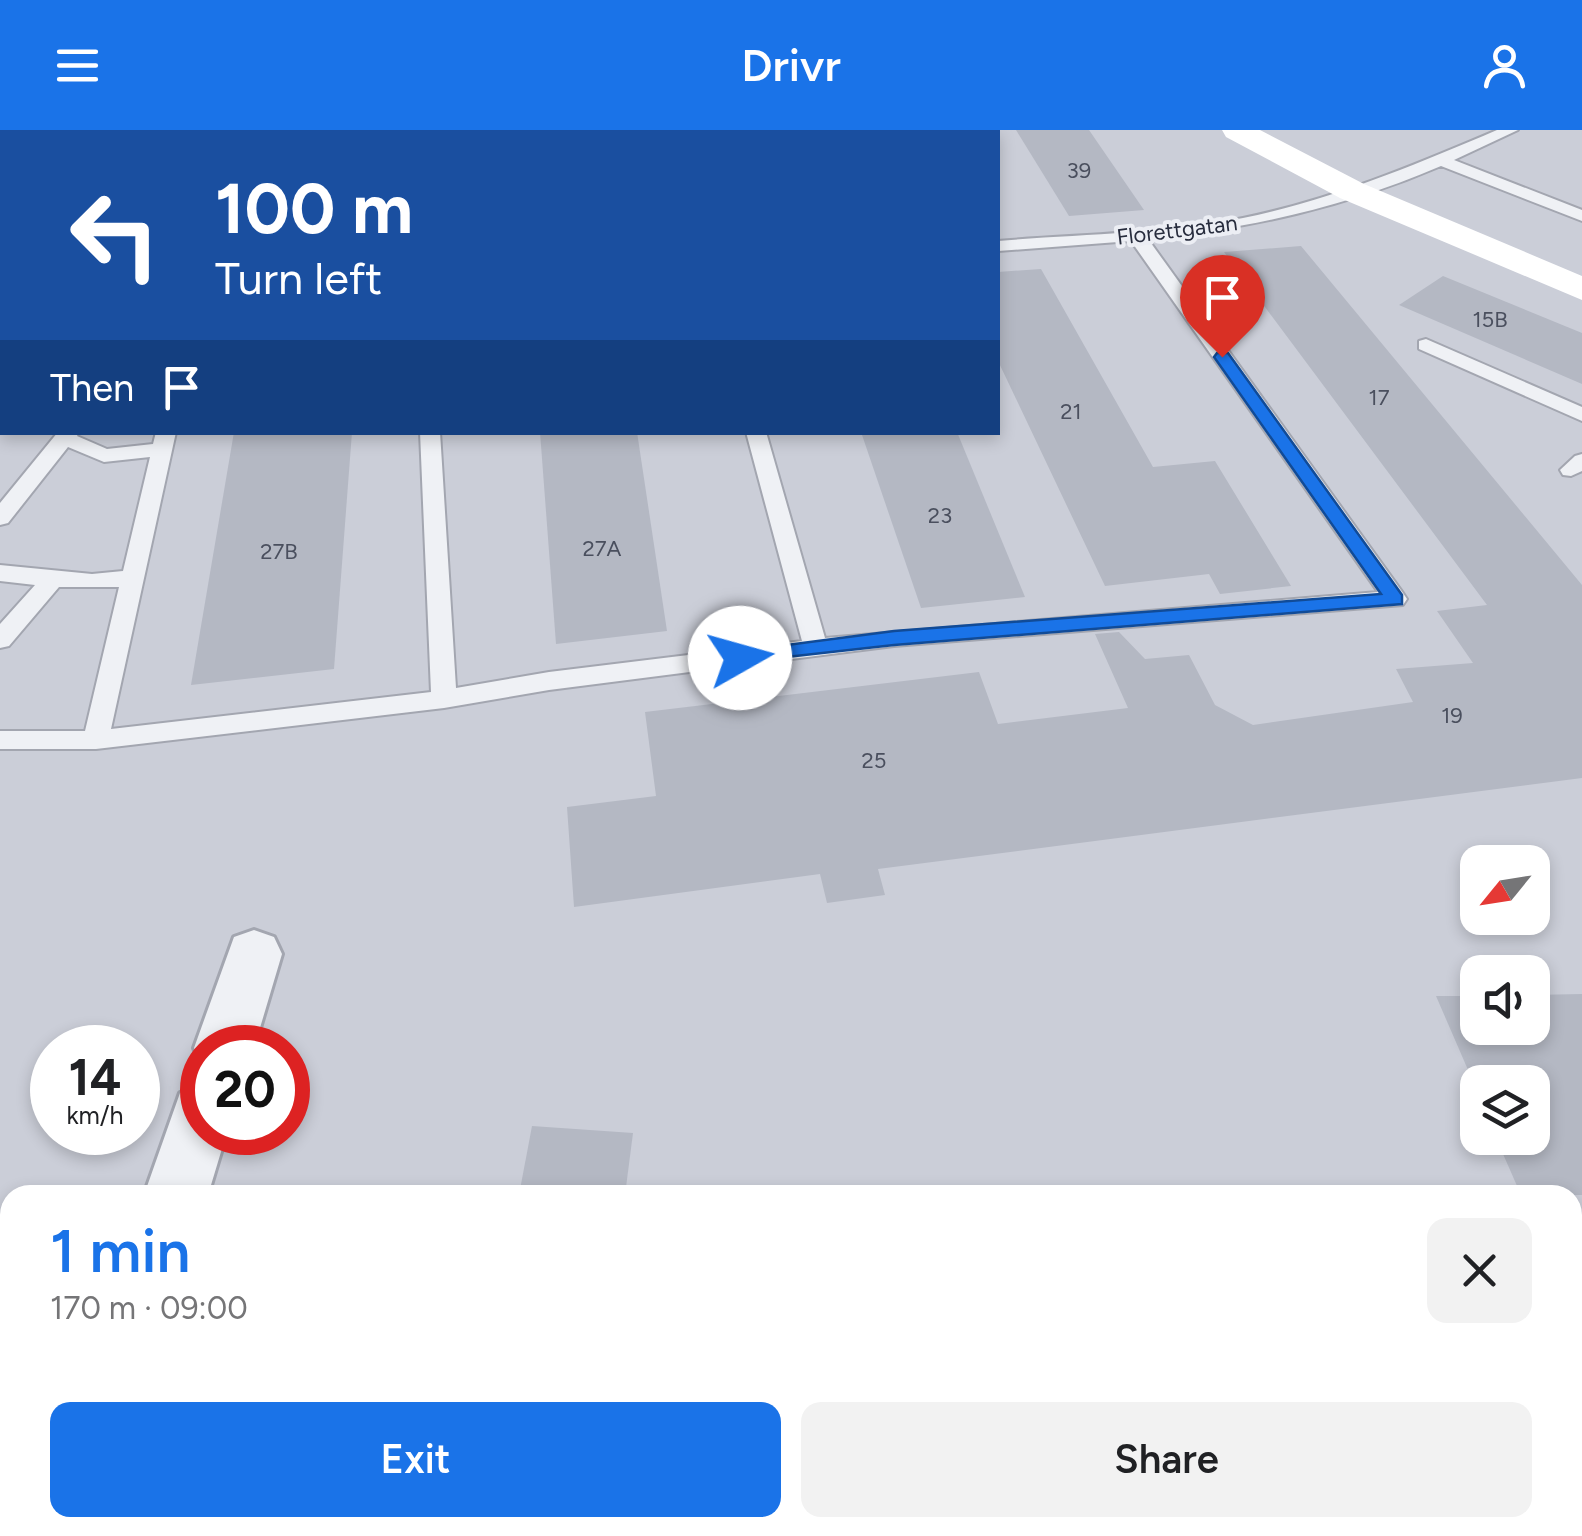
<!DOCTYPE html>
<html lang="en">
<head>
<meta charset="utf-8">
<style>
	:root { --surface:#fff; --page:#f2f2f2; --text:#202124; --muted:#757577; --accent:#1a73e8 }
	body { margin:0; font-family:Figtree,sans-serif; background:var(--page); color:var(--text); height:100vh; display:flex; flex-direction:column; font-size:38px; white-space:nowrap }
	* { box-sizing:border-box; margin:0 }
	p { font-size:32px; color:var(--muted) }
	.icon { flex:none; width:55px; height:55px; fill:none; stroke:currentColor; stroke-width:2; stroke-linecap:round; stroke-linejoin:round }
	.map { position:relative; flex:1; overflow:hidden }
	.panel { position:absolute; left:0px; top:1055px; width:1582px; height:352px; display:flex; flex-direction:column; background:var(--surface); border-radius:30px 30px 0 0; box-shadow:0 5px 15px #0003 }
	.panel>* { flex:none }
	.banner { position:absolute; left:0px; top:0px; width:1000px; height:305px; box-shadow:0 5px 15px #0003; background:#1a4fa0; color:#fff; overflow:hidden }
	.needle { width:65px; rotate:240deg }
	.fabs { position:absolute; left:1460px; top:715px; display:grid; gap:20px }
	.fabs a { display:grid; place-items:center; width:90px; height:90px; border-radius:20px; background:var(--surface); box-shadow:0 5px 15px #0003; font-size:50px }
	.speed { position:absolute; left:30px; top:895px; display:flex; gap:20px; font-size:50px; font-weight:700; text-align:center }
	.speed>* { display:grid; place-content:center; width:130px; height:130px; border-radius:50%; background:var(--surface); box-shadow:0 5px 15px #0003; line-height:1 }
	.speed small { font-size:25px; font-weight:400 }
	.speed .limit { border:15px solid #d22; background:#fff; color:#111 }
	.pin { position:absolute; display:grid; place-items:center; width:85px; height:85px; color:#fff; margin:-102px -42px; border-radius:50% 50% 50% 0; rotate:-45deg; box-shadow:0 0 10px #0007 }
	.pin .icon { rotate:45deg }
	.me { position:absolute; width:110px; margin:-55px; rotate:83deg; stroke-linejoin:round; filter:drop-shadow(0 0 8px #0008) }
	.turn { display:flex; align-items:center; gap:35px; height:210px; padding:0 50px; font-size:45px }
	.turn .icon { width:130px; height:130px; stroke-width:2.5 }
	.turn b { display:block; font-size:70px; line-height:85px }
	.then { display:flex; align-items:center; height:95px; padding:0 50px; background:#0003; gap:20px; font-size:38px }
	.round { display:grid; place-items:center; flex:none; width:105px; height:105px; border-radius:20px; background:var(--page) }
	.summary { display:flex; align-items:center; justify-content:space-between; height:170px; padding:0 50px }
	h1 { font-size:60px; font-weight:600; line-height:75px; color:var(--accent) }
	.cta { display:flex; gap:20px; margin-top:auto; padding:20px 50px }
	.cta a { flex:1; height:115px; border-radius:20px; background:var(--accent); color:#fff; font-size:40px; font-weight:600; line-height:115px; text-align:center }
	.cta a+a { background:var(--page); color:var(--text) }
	header { display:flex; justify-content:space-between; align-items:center; height:130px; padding:0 50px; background:var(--accent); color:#fff; font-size:45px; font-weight:600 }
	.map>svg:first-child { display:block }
	.built { fill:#cbced8; fill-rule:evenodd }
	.building { fill:#b4b8c3 }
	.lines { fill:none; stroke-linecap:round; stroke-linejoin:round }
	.lane-casing { stroke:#a3a6b0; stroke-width:4 }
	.street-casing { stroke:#a3a6b0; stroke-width:6 }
	.lane { fill:#eff1f5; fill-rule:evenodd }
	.street { fill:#eff1f5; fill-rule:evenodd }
	.secondary { fill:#fff; fill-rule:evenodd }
	.route { fill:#1a73e8; stroke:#114b97; stroke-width:2.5 }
	.labels { text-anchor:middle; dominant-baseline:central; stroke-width:8; stroke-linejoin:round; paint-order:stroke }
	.number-label { font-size:22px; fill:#4a4f5e }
	.far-street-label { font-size:22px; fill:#272c3d; stroke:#eceef4 }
</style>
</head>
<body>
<header><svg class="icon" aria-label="menu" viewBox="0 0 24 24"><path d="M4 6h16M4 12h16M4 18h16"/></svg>Drivr<svg class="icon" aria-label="person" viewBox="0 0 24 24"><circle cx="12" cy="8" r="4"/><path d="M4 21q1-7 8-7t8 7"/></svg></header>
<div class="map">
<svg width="1582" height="1406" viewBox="0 0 1582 1406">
	<rect width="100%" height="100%" fill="#dddfe6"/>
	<path class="built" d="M 58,0 L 1582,0 L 1582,1406 L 0,1406 L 0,50 L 2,48 L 2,302 L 998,302 L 998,2 L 55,2 ZM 1478,732 L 1532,732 L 1532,788 L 1478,788 ZM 1478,842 L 1532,842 L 1532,898 L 1478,898 ZM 52,918 L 138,918 L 138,1002 L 52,1002 ZM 202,918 L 288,918 L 288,1002 L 202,1002 ZM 1478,952 L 1532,952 L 1532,1008 L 1478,1008 ZM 10,1065 L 1572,1065 L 1572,1398 L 10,1398 Z"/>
	<g class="building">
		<polygon points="1016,0 1089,0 1144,80 1069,86"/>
		<polygon points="1301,116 1582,455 1582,648 878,739 885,765 827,773 820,744 574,777 567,677 656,666 645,582 979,542 998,594 1128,578 1095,504 1119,502 1145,529 1189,525 1215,575 1253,595 1413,572 1396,539 1473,533 1437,481 1487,475 1224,122"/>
		<polygon points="1041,139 1153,337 1215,331 1291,456 1220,464 1209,444 1105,456 998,231 998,142"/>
		<polygon points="1443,146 1582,203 1582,254 1399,175"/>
		<polygon points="234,302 352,302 334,539 191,555"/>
		<polygon points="540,302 637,302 667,501 556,514"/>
		<polygon points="861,302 957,302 1025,467 921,478"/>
		<polygon points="1582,864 1582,1065 1521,1065 1496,1008 1532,1008 1532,952 1478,952 1478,963 1436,866 1478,866 1478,898 1532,898 1532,865"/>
		<polygon points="532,996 633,1003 625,1065 519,1065"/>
	</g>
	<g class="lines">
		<defs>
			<g id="lane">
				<polygon points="547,0 563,0 564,2 549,2"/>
				<polygon points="919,0 935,0 937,2 921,2"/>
				<path d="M 1497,0 L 1518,0 L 1454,30 L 1582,80 L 1582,91 L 1441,36 C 1346,77 1250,98 1148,109 L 1403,463 L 1407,469 L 1403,475 L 894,516 L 549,560 L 444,578 L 96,619 L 0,619 L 0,601 L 85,601 L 119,457 L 59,457 L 9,516 L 0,518 L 0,494 L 35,455 L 0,451 L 0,435 L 92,444 L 123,441 L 150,327 L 104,332 L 68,317 L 8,393 L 0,395 L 0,373 L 58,302 L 79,302 L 77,306 L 107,319 L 153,314 L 156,302 L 176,302 L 111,599 L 431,562 L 420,302 L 440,302 L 456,558 L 549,542 L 802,511 L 746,302 L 766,302 L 825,508 L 1378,462 L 1131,111 L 998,121 L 998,111 C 1078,104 1163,104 1243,88 C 1331,70 1415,35 1497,0 Z"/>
				<polygon points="1426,209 1582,277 1582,291 1419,219 1419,211"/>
				<polygon points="1582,324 1582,341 1571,346 1563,345 1560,340 1575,326"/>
			</g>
			<g id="street">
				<polygon points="254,800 274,807 282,824 254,918 202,918 202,936 194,918 234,807"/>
				<polygon points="202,955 202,1002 227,1002 208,1065 144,1065 180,963"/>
				<polygon points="31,1398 107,1398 105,1406 29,1406"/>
			</g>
		</defs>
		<use href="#lane" class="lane-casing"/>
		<use href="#street" class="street-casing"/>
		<use href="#lane" class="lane"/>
		<use href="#street" class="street"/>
		<polygon class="secondary" points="1222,0 1260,0 1364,54 1582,146 1582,170 1340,68 1226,7"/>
	</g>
	<polygon class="route" points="1217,223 1228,223 1402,465 1402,474 894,515 733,533 733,523 740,521 894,501 1381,464 1214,227"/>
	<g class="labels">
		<g class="number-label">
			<text x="1079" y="40">39</text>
			<text x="1490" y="189">15B</text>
			<text x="1379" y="267">17</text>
			<text x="1071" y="281">21</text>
			<text x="940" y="385">23</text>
			<text x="602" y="418">27A</text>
			<text x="279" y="421">27B</text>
			<text x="1452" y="585">19</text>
			<text x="874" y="630">25</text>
		</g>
		<g class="far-street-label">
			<text transform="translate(1177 100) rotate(-7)">Florettgatan</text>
		</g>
	</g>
</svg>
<div class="fabs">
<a><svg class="needle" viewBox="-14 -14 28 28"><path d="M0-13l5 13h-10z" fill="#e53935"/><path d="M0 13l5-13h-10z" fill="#757577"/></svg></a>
<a><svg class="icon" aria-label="sound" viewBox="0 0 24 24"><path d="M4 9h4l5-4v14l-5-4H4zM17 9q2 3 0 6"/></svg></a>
<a><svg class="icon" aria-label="layers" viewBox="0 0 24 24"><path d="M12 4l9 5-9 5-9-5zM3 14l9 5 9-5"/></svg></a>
</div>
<div class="speed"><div>14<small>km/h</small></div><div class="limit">20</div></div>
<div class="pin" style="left:1222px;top:227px;background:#d93025"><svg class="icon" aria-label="arrive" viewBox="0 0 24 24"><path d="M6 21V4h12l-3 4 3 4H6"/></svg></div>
<svg class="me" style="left:740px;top:528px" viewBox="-20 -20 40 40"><circle r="19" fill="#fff"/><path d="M0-13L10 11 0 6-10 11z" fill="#1a73e8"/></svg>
<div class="banner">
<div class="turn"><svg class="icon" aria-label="left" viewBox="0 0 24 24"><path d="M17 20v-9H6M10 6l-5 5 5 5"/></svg><div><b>100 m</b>Turn left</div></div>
<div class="then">Then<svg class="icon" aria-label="arrive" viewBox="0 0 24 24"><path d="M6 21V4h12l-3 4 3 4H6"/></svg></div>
</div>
<section class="panel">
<div class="summary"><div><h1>1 min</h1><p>170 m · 09:00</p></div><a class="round"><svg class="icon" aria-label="close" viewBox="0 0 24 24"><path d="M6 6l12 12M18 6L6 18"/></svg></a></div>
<div class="cta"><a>Exit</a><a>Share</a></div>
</section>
</div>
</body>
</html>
